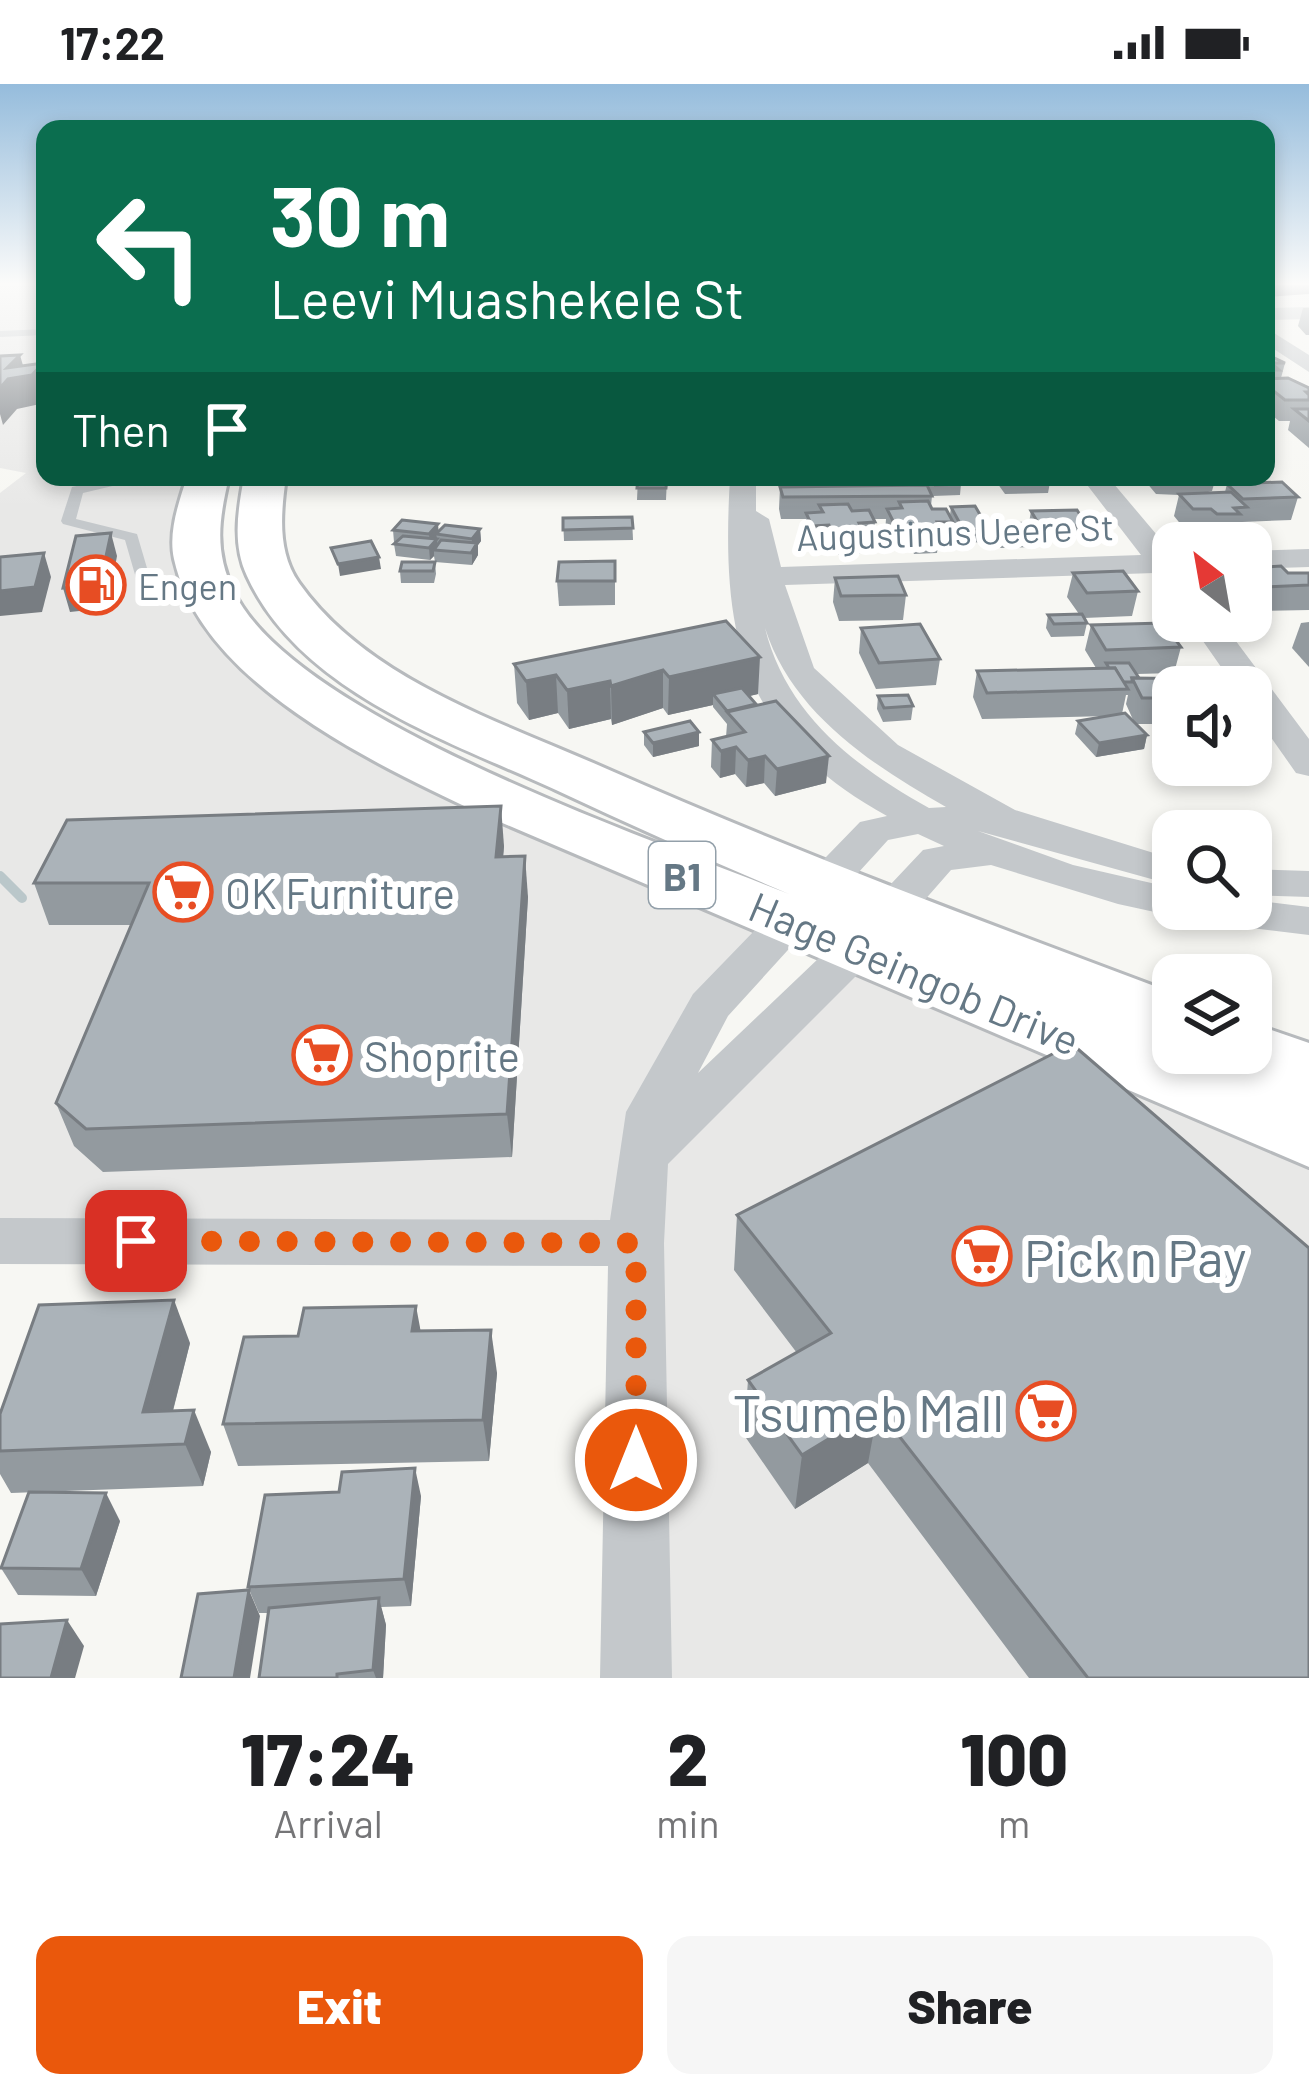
<!DOCTYPE html>
<html lang="en">
<head>
<meta charset="utf-8">
<style>
	:root { --surface:#fff; --page:#f6f6f6; --text:#202124; --muted:#757577; --accent:#ea580c }
	body { margin:0; font-family:Barlow,sans-serif; background:var(--page); color:var(--text); height:100vh; display:flex; flex-direction:column; font-size:45px; white-space:nowrap }
	* { box-sizing:border-box; margin:0 }
	p { font-size:39px; color:var(--muted) }
	.icon { flex:none; width:66px; height:66px; fill:none; stroke:currentColor; stroke-width:2; stroke-linecap:round; stroke-linejoin:round }
	.map { position:relative; height:1594px; overflow:hidden }
	.sheet { display:flex; flex-direction:column; background:var(--surface); flex:1 }
	.sheet>* { flex:none }
	.top-card { position:absolute; left:36px; top:36px; width:1239px; height:366px; border-radius:24px; box-shadow:0 6px 18px #0003; background:#0b6e4f; color:#fff; overflow:hidden }
	.needle { width:78px; rotate:329deg }
	.tools { position:absolute; left:1152px; top:438px; display:grid; gap:24px }
	.tools a { display:grid; place-items:center; width:120px; height:120px; border-radius:24px; background:var(--surface); box-shadow:0 6px 18px #0003; font-size:60px }
	.pin { position:absolute; display:grid; place-items:center; width:102px; height:102px; color:#fff; margin:-51px; border-radius:24px; box-shadow:0 6px 18px #0006 }
	.me { position:absolute; width:132px; margin:-66px; rotate:0deg; stroke-linejoin:round; filter:drop-shadow(0 0 9px #0008) }
	.turn { display:flex; align-items:center; gap:42px; height:252px; padding:0 36px; font-size:54px }
	.turn .icon { width:156px; height:156px; stroke-width:2.5 }
	.turn b { display:block; font-size:84px; line-height:102px }
	.then { display:flex; align-items:center; height:114px; padding:0 36px; background:#0003; gap:24px; font-size:45px }
	.eta { display:flex; justify-content:space-evenly; align-items:center; height:204px; text-align:center }
	.eta b { font-size:72px; font-weight:800; line-height:84px }
	.button { display:flex; gap:24px; margin-top:auto; padding:24px 36px }
	.button a { flex:1; height:138px; border-radius:24px; background:var(--accent); color:#fff; font-size:48px; font-weight:800; line-height:138px; text-align:center }
	.button a+a { background:var(--page); color:var(--text) }
	.status { display:flex; justify-content:space-between; align-items:center; height:84px; padding:0 60px; background:var(--surface); direction:ltr }
	.status svg { height:33px; fill:currentColor }
	.map>svg:first-child { display:block }
	.built { fill:#e8e8e7 }
	.lines { fill:none; stroke-linecap:round; stroke-linejoin:round }
	.stream { stroke:#bac7ca; stroke-width:10 }
	.highway-casing { stroke:#b7babd; stroke-width:6 }
	.lane { fill:#c4c8cb; fill-rule:evenodd }
	.street { fill:#c4c8cb; fill-rule:evenodd }
	.highway { fill:#fff; fill-rule:evenodd }
	.wall { fill:#939a9f; fill-rule:evenodd }
	.shaded-wall { fill:#787d82 }
	.building { fill:#abb3b9; stroke:#787d82; stroke-width:3 }
	.route { stroke:#ea580c; stroke-width:21; stroke-dasharray:0 37.8 }
	.labels { text-anchor:middle; dominant-baseline:central; stroke-width:12; stroke-linejoin:round; paint-order:stroke }
	.far-street-label { font-size:36px; fill:#657885; stroke:#fff }
	.far-poi-label { font-size:36px; fill:#657885; stroke:#fff; text-anchor:start }
	.shield { fill:#fff; stroke:#93a0aa; stroke-width:3 }
	.shield-label { font-size:39px; font-weight:bold; fill:#657885 }
	.poi-label { font-size:42px; fill:#657885; stroke:#fff; text-anchor:start }
	.street-label { font-size:42px; fill:#657885; stroke:#fff }
	.near-poi-label { font-size:51px; fill:#657885; stroke:#fff; text-anchor:start }
</style>
</head>
<body>
<div class="status"><b>17:22</b><svg viewBox="0 0 49 12"><path d="M0 12V9h3v3zM5 12V6h3v6zM10 12V3h3v9zM15 12V0h3v12zM26 1h20v11H26zM47 4h2v5h-2z"/></svg></div>
<div class="map">
<svg width="1309" height="1594" viewBox="0 0 1309 1594">
	<rect width="100%" height="100%" fill="#f7f7f3"/>
	<polygon class="built" points="0,201 45,201 45,393 208,393 197,477 302,607 791,836 710,922 644,1068 857,864 1309,1052 1309,1594 636,1594 636,1159 0,1157 0,409 26,389 0,384"/>
	<g class="lines">
		<polyline class="stream" points="0,792 22,814"/>
		<defs>
			<path id="highway" d="M 187,393 L 229,393 C 219,435 214,468 234,508 C 295,635 657,757 789,810 C 711,777 633,742 556,706 C 449,657 300,608 247,492 C 232,460 238,426 244,393 L 286,393 C 281,428 277,468 299,499 C 368,597 502,638 607,685 C 793,767 983,838 1173,909 L 1173,969 L 1186,969 L 1222,984 L 1214,969 L 1251,969 L 1251,939 L 1309,959 L 1309,1083 L 479,729 C 375,680 201,599 174,475 C 168,448 179,418 187,393 Z"/>
		</defs>
		<use href="#highway" class="highway-casing"/>
		<g class="lane">
			<polygon points="45,245 45,251 0,253 0,247"/>
			<polygon points="117,393 263,393 256,397 121,400 83,409 76,435 137,450 152,501 211,503 219,508 216,511 140,508 125,456 63,440 61,437 72,403"/>
		</g>
		<g class="street">
			<polygon points="1309,223 1309,235 1266,236 1266,224"/>
			<polygon points="1266,244 1309,271 1309,288 1266,260"/>
			<path d="M 730,393 L 756,393 L 756,427 L 769,435 L 781,483 L 1141,471 L 1081,393 L 1108,393 L 1173,470 L 1173,501 L 1162,498 L 1155,489 L 785,501 L 814,584 L 898,661 L 1015,726 L 1173,775 L 1173,801 L 978,747 L 1073,781 L 1173,804 L 1173,825 L 1251,825 L 1251,816 L 1309,823 L 1309,851 L 1209,839 L 1194,835 L 1189,827 L 1173,832 L 1118,820 L 991,781 L 951,786 L 873,875 L 668,1080 L 664,1159 L 672,1594 L 600,1594 L 608,1182 L 0,1180 L 0,1134 L 610,1136 L 626,1028 L 693,910 L 860,738 L 887,732 C 739,650 721,550 730,393 ZM 765,544 C 792,629 872,681 946,723 L 929,724 C 855,683 786,630 765,544 ZM 918,750 L 944,762 L 923,766 L 841,853 L 698,989 L 728,932 L 888,756 Z"/>
			<polygon points="1309,465 1309,483 1251,485 1251,467"/>
			<polygon points="1189,537 1221,537 1309,655 1309,692 1296,689 1251,625 1251,603 1235,603"/>
			<polygon points="1251,785 1309,787 1309,813 1251,811"/>
		</g>
		<use href="#highway" class="highway"/>
	</g>
	<g class="wall">
		<polygon points="1303,224 1309,224 1309,251 1306,251 1298,242"/>
		<polygon points="1266,270 1285,279 1281,294 1309,304 1309,364 1288,346 1290,337 1279,337 1266,326"/>
		<polygon points="638,393 667,393 666,416 637,416"/>
		<polygon points="800,393 849,393 852,402 927,401 925,393 958,393 961,400 960,411 933,412 928,402 932,412 931,422 932,425 950,431 951,423 989,446 987,458 962,459 953,442 950,461 938,461 937,469 914,470 911,463 892,464 885,448 886,435 874,435 875,438 873,462 861,462 860,470 830,471 827,464 811,465 805,452 806,435 781,435 779,425 780,403 801,402"/>
		<polygon points="995,393 1047,393 1050,398 1048,409 1005,410 995,396"/>
		<polygon points="1147,393 1216,393 1212,407 1204,409 1225,408 1227,400 1298,413 1291,436 1242,438 1240,446 1235,446 1233,453 1211,454 1205,448 1187,448 1174,432 1179,411 1156,410 1146,398"/>
		<polygon points="1031,427 1087,442 1084,453 1039,454 1037,463 1000,464 993,451 995,440 1029,439"/>
		<polygon points="632,433 633,456 564,457 563,434"/>
		<polygon points="480,445 481,457 478,461 478,471 472,481 435,478 434,472 430,476 396,472 394,460 396,458 394,458 393,446 438,448"/>
		<polygon points="615,477 615,521 559,522 557,497"/>
		<polygon points="435,478 436,490 434,499 401,499 400,487"/>
		<polygon points="1251,484 1288,489 1309,489 1309,526 1259,527 1251,525"/>
		<polygon points="1073,489 1138,507 1132,532 1084,534 1087,539 1084,552 1051,553 1046,544 1048,531 1079,530 1067,513"/>
		<polygon points="835,494 906,511 903,536 839,537 833,518"/>
		<polygon points="726,537 758,610 749,612 826,699 775,712 764,699 746,703 735,690 720,694 711,683 712,656 726,653 727,640 713,623 713,621 668,631 663,624 612,641 611,635 569,645 558,629 529,636 517,619 514,580"/>
		<polygon points="1309,538 1309,583 1292,564 1301,539"/>
		<path d="M 1091,541 L 1181,563 L 1174,589 L 1137,590 L 1139,594 L 1173,603 L 1173,640 L 1136,640 L 1147,651 L 1144,665 L 1096,673 L 1075,650 L 1078,637 L 1109,632 L 982,635 L 973,613 L 977,587 L 1096,584 L 1085,566 ZM 1126,611 L 1128,611 L 1126,620 L 1134,638 L 1122,630 Z"/>
		<polygon points="861,544 940,575 936,601 876,605 859,569"/>
		<polygon points="878,612 913,622 911,636 883,638 877,625"/>
		<polygon points="644,648 699,648 699,662 653,673 644,661"/>
		<polygon points="504,762 503,772 528,813 512,1073 103,1088 74,1062 56,1019 131,841 49,841 34,799"/>
		<polygon points="737,1131 1309,1594 1029,1594 868,1379 795,1425 744,1351 748,1296 797,1269 734,1186"/>
		<polygon points="420,1247 497,1289 489,1377 238,1382 223,1340 298,1252"/>
		<polygon points="190,1259 173,1327 211,1368 203,1402 11,1409 0,1390 0,1330"/>
		<polygon points="421,1412 411,1522 381,1523 386,1541 383,1594 259,1594 268,1529 259,1529 248,1503"/>
		<polygon points="120,1437 96,1512 18,1511 1,1484"/>
	</g>
	<g class="shaded-wall">
		<polygon points="1266,201 1309,201 1309,210 1266,213"/>
		<polygon points="20,271 26,292 43,279 45,287 45,315 40,320 17,325 3,341 0,330 0,304 8,295 7,284"/>
		<polygon points="438,440 439,451 436,450 437,454 430,462 429,450"/>
		<polygon points="480,445 481,457 478,461 478,471 472,481 472,455"/>
		<polygon points="111,449 117,472 107,524 70,528 63,504"/>
		<polygon points="437,455 438,466 434,466 434,472 430,476 429,464"/>
		<polygon points="44,469 51,493 42,528 0,532 0,507"/>
		<polygon points="379,473 381,485 340,492 338,480"/>
		<polygon points="760,573 758,610 721,619 713,610 713,621 668,631 669,593"/>
		<polygon points="663,586 663,624 612,641 611,602"/>
		<polygon points="556,591 558,629 529,636 526,597"/>
		<polygon points="610,597 611,635 569,645 567,606"/>
		<polygon points="699,648 699,662 653,673 653,659"/>
		<polygon points="1147,651 1144,665 1096,673 1099,659"/>
		<polygon points="736,663 735,690 720,694 721,667"/>
		<polygon points="765,672 764,699 746,703 748,676"/>
		<polygon points="829,672 826,699 775,712 777,685"/>
		<polygon points="501,722 504,762 500,814 496,773"/>
		<polygon points="525,772 528,813 512,1073 507,1030"/>
		<polygon points="174,1216 190,1259 164,1361 143,1328"/>
		<polygon points="416,1222 424,1265 412,1247"/>
		<polygon points="491,1246 497,1289 489,1377 483,1336"/>
		<polygon points="878,1325 868,1379 795,1425 802,1371"/>
		<polygon points="194,1326 211,1368 203,1402 185,1360"/>
		<polygon points="415,1384 421,1412 411,1522 404,1495"/>
		<polygon points="106,1409 120,1437 96,1512 81,1485"/>
		<polygon points="249,1506 260,1532 250,1594 234,1594"/>
		<polygon points="379,1514 386,1541 383,1594 376,1594 373,1586"/>
		<polygon points="67,1536 84,1562 75,1594 51,1594"/>
	</g>
	<g class="building">
		<polygon points="1266,270 1285,279 1271,279 1279,286 1266,286"/>
		<polygon points="20,271 7,284 43,279 32,291 8,295 0,304 0,272"/>
		<polygon points="1288,294 1309,304 1309,308 1306,308 1309,311 1309,316 1285,316 1266,301 1266,295"/>
		<polygon points="1294,325 1309,325 1309,337"/>
		<polygon points="638,393 667,393 666,404 637,404"/>
		<polygon points="802,393 849,393 852,401 805,402"/>
		<polygon points="931,393 958,393 961,400 935,401"/>
		<polygon points="1002,393 1047,393 1050,398 1006,399"/>
		<polygon points="1282,398 1298,413 1243,415 1227,400"/>
		<polygon points="927,401 932,412 783,413 780,403"/>
		<polygon points="1231,408 1247,423 1234,424 1240,430 1217,430 1211,425 1193,425 1179,410"/>
		<polygon points="928,417 932,425 946,425 953,438 937,438 940,446 917,446 914,440 895,441 887,425 902,424 899,418"/>
		<polygon points="848,420 852,427 869,426 875,438 859,439 863,446 832,448 829,441 812,442 806,429 823,428 819,421"/>
		<polygon points="975,422 989,446 964,447 951,423"/>
		<polygon points="1077,426 1087,442 1040,442 1031,427"/>
		<polygon points="632,433 633,444 563,446 563,434"/>
		<polygon points="402,436 438,440 429,450 393,446"/>
		<polygon points="1033,439 1040,451 1002,452 995,440"/>
		<polygon points="445,441 480,445 472,455 436,450"/>
		<polygon points="111,449 100,500 63,504 76,452"/>
		<polygon points="403,452 437,455 429,464 394,460"/>
		<polygon points="441,456 477,459 471,469 434,466"/>
		<polygon points="371,457 379,473 338,480 331,464"/>
		<polygon points="44,469 35,503 0,507 0,473"/>
		<polygon points="615,477 615,497 557,497 559,478"/>
		<polygon points="402,478 435,478 433,487 400,487"/>
		<polygon points="1281,482 1288,489 1309,489 1309,501 1267,503 1251,499 1251,484"/>
		<polygon points="1123,487 1138,507 1087,509 1073,489"/>
		<polygon points="898,492 906,511 841,512 835,494"/>
		<polygon points="1082,530 1087,539 1054,540 1048,531"/>
		<polygon points="726,537 760,573 669,593 663,586 611,602 610,597 567,606 556,591 526,597 514,580"/>
		<polygon points="1163,539 1181,563 1106,566 1091,541"/>
		<polygon points="920,540 940,575 879,579 861,544"/>
		<polygon points="1106,579 1129,579 1139,594 1132,594 1132,598 1123,598 1115,584 1109,584"/>
		<polygon points="1115,584 1128,605 987,609 977,587"/>
		<polygon points="1132,594 1209,595 1213,603 1173,603 1173,614 1142,614"/>
		<polygon points="742,604 756,620 727,627 713,610"/>
		<polygon points="908,611 913,622 884,624 878,612"/>
		<polygon points="776,617 829,672 777,685 765,672 748,676 736,663 721,667 712,656 745,648 727,628"/>
		<polygon points="1125,629 1147,651 1099,659 1078,637"/>
		<polygon points="690,637 699,648 653,659 644,648"/>
		<polygon points="501,722 496,773 525,772 507,1030 86,1045 56,1019 149,799 34,799 67,736"/>
		<polygon points="1072,960 1309,1164 1309,1594 1088,1594 878,1325 802,1371 748,1296 831,1249 737,1131"/>
		<polygon points="174,1216 143,1328 194,1326 185,1360 0,1367 0,1330 39,1221"/>
		<polygon points="416,1222 412,1247 491,1246 483,1336 223,1340 244,1253 298,1252 304,1224"/>
		<polygon points="415,1384 404,1495 248,1503 265,1411 339,1408 342,1388"/>
		<polygon points="29,1408 106,1409 81,1485 1,1484"/>
		<polygon points="249,1506 234,1594 181,1594 198,1510"/>
		<polygon points="379,1514 373,1586 337,1590 337,1594 259,1594 269,1524"/>
		<polygon points="67,1536 51,1594 0,1594 0,1540"/>
	</g>
	<linearGradient id="sky" x2="0" y2="1"><stop stop-color="#95bcdc"/><stop offset="0.47" stop-color="#fbfbfa"/><stop offset="1" stop-color="#fbfbfa" stop-opacity="0"/></linearGradient>
	<rect width="1309" height="424" fill="url(#sky)"/>
	<g class="lines">
		<polyline class="route" points="136,1157 636,1159 636,1376"/>
	</g>
	<defs>
		<symbol id="fuel-ring" viewBox="-11 -11 22 22"><circle r="9.5" fill="#fff" stroke="#e74d23" stroke-width="1.5"/><path d="M-5.5-6h7V0h2V4h1.3V-2.5L3-4.5l.8-.8L6-3V5H2.5V1h-1V6h-7ZM-4.2-4.7v3.2H.2V-4.7Z" fill="#e74d23"/></symbol>
		<symbol id="supermarket-ring" viewBox="-11 -11 22 22"><circle r="9.5" fill="#fff" stroke="#e74d23" stroke-width="1.5"/><path d="M-6-5.5h2.5l.6 2H6L4.5 2H-2.5L-4.4-4H-6ZM-1.5 3.2a1.3 1.3 0 1 0 .1 0ZM3 3.2a1.3 1.3 0 1 0 .1 0Z" fill="#e74d23"/></symbol>
	</defs>
	<g fill-rule="evenodd">
		<use href="#fuel-ring" x="63" y="468" width="66" height="66"/>
		<use href="#supermarket-ring" x="150" y="775" width="66" height="66"/>
		<use href="#supermarket-ring" x="289" y="938" width="66" height="66"/>
		<use href="#supermarket-ring" x="949" y="1139" width="66" height="66"/>
		<use href="#supermarket-ring" x="1013" y="1294" width="66" height="66"/>
	</g>
	<g class="labels">
		<g class="far-street-label">
			<text transform="translate(955 447) rotate(-2)">Augustinus Ueere St</text>
		</g>
		<g class="far-poi-label">
			<text x="138" y="501">Engen</text>
		</g>
		<rect class="shield" x="649" y="758" width="66" height="66" rx="9"/>
		<g class="shield-label">
			<text x="682" y="791">B1</text>
		</g>
		<g class="poi-label">
			<text x="225" y="808">OK Furniture</text>
			<text x="364" y="971">Shoprite</text>
		</g>
		<g class="street-label">
			<text transform="translate(915 888) rotate(23)">Hage Geingob Drive</text>
		</g>
		<g class="near-poi-label">
			<text x="1024" y="1172">Pick n Pay</text>
			<text x="1004" y="1327" text-anchor="end">Tsumeb Mall</text>
		</g>
	</g>
</svg>
<div class="tools">
<a><svg class="needle" viewBox="-14 -14 28 28"><path d="M0-13l5 13h-10z" fill="#e53935"/><path d="M0 13l5-13h-10z" fill="#757577"/></svg></a>
<a><svg class="icon" aria-label="sound" viewBox="0 0 24 24"><path d="M4 9h4l5-4v14l-5-4H4zM17 9q2 3 0 6"/></svg></a>
<a><svg class="icon" aria-label="search" viewBox="0 0 24 24"><circle cx="10" cy="10" r="6"/><path d="M15 15l6 6"/></svg></a>
<a><svg class="icon" aria-label="layers" viewBox="0 0 24 24"><path d="M12 4l9 5-9 5-9-5zM3 14l9 5 9-5"/></svg></a>
</div>
<div class="pin" style="left:136px;top:1157px;background:#d93025"><svg class="icon" aria-label="arrive" viewBox="0 0 24 24"><path d="M6 21V4h12l-3 4 3 4H6"/></svg></div>
<svg class="me" style="left:636px;top:1376px" viewBox="-20 -20 40 40"><circle r="17" fill="#ea580c" stroke="#fff" stroke-width="3"/><path d="M0-11L8 9 0 5-8 9z" fill="#fff"/></svg>
<div class="top-card">
<div class="turn"><svg class="icon" aria-label="left" viewBox="0 0 24 24"><path d="M17 20v-9H6M10 6l-5 5 5 5"/></svg><div><b>30 m</b>Leevi Muashekele St</div></div>
<div class="then">Then<svg class="icon" aria-label="arrive" viewBox="0 0 24 24"><path d="M6 21V4h12l-3 4 3 4H6"/></svg></div>
</div>
</div>
<section class="sheet">
<div class="eta">
<div><b>17:24</b><p>Arrival</p></div>
<div><b>2</b><p>min</p></div>
<div><b>100</b><p>m</p></div>
</div>
<div class="button"><a>Exit</a><a>Share</a></div>
</section>
</body>
</html>
